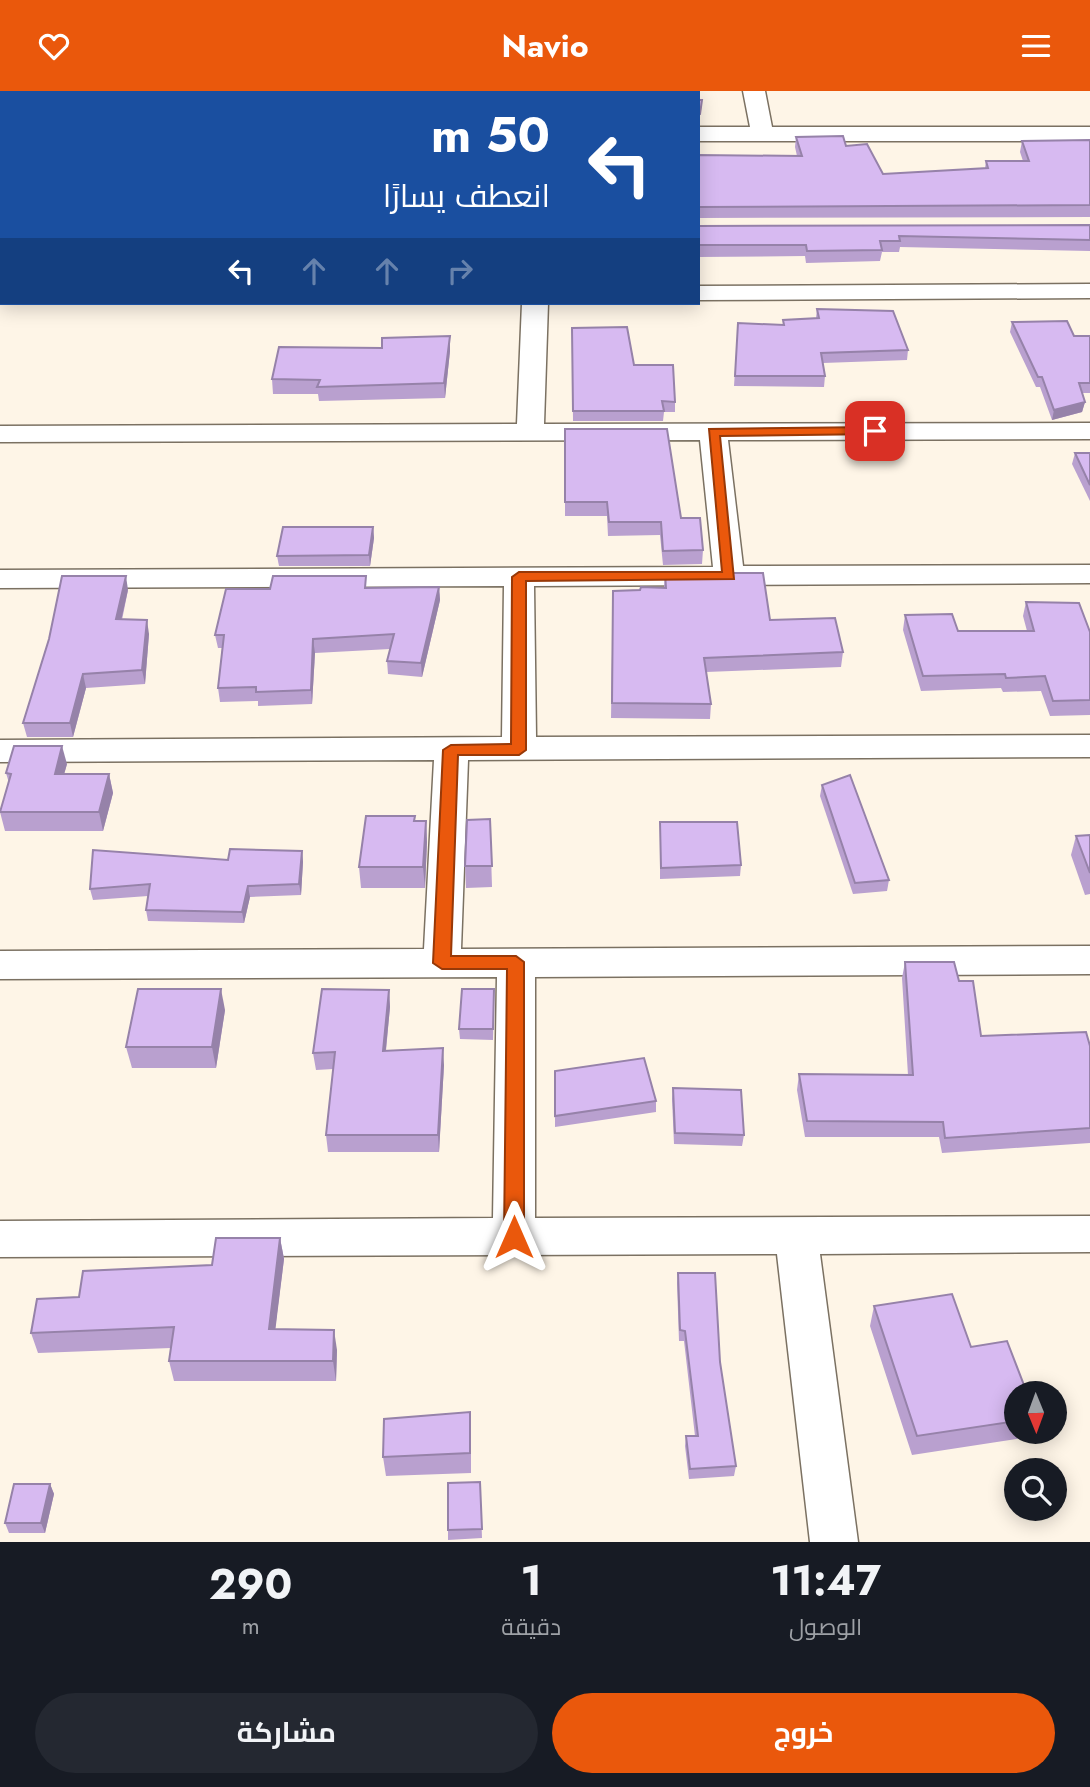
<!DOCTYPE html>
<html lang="ar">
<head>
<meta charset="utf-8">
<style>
	:root { --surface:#171b24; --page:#242831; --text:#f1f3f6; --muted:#9ea1a6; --accent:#ea580c }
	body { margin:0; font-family:Jost,Cairo,sans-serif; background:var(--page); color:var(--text); direction:rtl; height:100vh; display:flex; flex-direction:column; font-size:26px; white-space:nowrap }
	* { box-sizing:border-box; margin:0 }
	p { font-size:23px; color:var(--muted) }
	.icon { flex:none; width:38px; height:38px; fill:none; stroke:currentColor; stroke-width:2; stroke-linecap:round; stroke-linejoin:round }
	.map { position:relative; height:1451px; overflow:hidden; direction:ltr }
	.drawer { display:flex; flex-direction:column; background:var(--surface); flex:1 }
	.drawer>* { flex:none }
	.hud { position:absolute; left:0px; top:0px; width:700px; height:214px; box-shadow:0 4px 18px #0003; direction:rtl; background:#1a4fa0; color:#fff; overflow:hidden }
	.needle { width:46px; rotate:179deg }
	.fabs { position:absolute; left:1004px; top:1290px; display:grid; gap:14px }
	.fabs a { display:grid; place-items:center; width:63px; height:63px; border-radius:50%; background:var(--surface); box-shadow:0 4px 18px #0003; font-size:35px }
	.pin { position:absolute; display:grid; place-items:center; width:60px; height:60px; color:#fff; margin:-30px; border-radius:14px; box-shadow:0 4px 10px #0006 }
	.me { position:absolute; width:77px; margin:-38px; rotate:0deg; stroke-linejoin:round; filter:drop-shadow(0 0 5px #0008) }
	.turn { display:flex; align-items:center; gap:24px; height:147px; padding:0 35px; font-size:32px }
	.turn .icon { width:91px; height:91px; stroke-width:2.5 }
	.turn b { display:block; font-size:49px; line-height:60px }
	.lanes { display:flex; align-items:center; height:66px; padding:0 35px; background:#0003; justify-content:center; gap:35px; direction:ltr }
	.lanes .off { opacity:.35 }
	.eta { display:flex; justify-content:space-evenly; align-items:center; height:119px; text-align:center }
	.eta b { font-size:42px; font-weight:700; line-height:49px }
	.primary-button { display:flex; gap:14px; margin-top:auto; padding:14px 35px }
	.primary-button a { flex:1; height:80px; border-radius:42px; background:var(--accent); color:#fff; font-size:28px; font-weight:700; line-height:80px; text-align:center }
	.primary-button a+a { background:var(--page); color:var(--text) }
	header { display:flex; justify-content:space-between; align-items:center; height:91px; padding:0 35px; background:var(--accent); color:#fff; font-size:32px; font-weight:700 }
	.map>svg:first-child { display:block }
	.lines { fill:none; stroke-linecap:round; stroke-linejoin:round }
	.street-casing { stroke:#7b7162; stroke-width:3 }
	.street { fill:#fff; fill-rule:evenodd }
	.wall { fill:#b9a0cf }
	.shaded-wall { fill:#9682a9 }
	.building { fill:#d7baf1; stroke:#9682a9; stroke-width:2 }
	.route { fill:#ea580c; stroke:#983908; stroke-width:2 }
</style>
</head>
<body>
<header><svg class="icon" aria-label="menu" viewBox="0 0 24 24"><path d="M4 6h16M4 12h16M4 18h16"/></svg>Navio<svg class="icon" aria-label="heart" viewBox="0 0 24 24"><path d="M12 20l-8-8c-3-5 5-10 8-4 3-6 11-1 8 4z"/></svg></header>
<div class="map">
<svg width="1090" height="1451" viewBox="0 0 1090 1451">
	<rect width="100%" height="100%" fill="#fef5e7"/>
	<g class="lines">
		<defs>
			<g id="street">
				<polygon points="53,0 75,0 53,2"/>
				<polygon points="743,0 765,0 772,36 1090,36 1090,50 698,50 698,36 750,36"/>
				<rect x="0" y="11" width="2" height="12"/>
				<rect x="0" y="93" width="2" height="14"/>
				<polygon points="0,138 2,138 0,157"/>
				<rect x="0" y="190" width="2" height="14"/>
				<polygon points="1090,193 1090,207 698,209 698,195"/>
				<polygon points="522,212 548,212 544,333 1090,332 1090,348 728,349 743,475 1090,474 1090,492 534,495 536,646 1090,644 1090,666 468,669 461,858 1090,855 1090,883 535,886 535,1127 1090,1125 1090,1161 820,1163 858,1451 810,1451 777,1163 0,1166 0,1130 493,1127 497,886 0,888 0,860 424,858 434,669 0,671 0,649 502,646 504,495 0,497 0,479 713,476 700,349 0,351 0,335 517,333"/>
			</g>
		</defs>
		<use href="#street" class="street-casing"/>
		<use href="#street" class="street"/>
	</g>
	<g class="wall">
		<polygon points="796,46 846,55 883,83 985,77 986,70 1023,70 1020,61 1022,50 1090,49 1090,126 698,127 698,64 797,65 795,56"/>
		<polygon points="1090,134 1090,160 900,156 899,161 882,161 880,170 806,172 805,165 698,166 698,135"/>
		<polygon points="817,218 908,259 907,269 823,272 825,285 824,296 734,295 738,232 783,234 783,229 816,227"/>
		<polygon points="1012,231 1074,245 1090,245 1090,302 1082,302 1085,311 1082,321 1052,329 1040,296 1036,296 1010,241"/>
		<polygon points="572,237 634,274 675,311 675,321 664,321 663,330 573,330"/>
		<polygon points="382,257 450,260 445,307 319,310 318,303 273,303 272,288"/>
		<polygon points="565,338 681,427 703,459 702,473 663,474 660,444 608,445 607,425 565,425"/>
		<polygon points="1075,362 1090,362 1090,410 1072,373"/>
		<polygon points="373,436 374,447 370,475 279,475 277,465"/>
		<polygon points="665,482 843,561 841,576 706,581 711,613 710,628 611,627 613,500 664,497"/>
		<polygon points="439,496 440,509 422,586 388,583 387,570 390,558 315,562 312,613 258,615 258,610 220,611 218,597 222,557 218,557 215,544 367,497"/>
		<polygon points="128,499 122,529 149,543 145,593 86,597 73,646 27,646 23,632"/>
		<polygon points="1026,511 1090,541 1090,624 1050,625 1041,600 1003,601 1001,597 921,600 903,539 905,524 958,540 1027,540 1023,525"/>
		<polygon points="67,673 64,683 109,683 113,702 103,740 5,740 0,721 9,692 6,682"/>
		<polygon points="822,694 889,789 887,800 853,803 820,705"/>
		<polygon points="415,725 415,730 426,730 427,751 425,797 361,797 359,776"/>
		<polygon points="490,728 492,796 466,797 465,775"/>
		<polygon points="660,731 741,774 740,785 660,788"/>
		<polygon points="1090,744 1090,803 1085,804 1071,764 1076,745"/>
		<polygon points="302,760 303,771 301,804 250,806 244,832 148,830 146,819 148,805 93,809 90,798 228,769"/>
		<polygon points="905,871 959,890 981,945 1090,955 1090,1052 942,1062 939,1046 805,1046 797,999 799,983 908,984 902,887"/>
		<polygon points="389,899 390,916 386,960 444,974 439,1061 328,1061 326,1044 333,978 316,979 313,962"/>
		<polygon points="494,909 493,949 460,948 459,938"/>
		<polygon points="225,919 216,977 132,977 126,956"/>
		<polygon points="555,980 656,1010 656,1021 555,1036"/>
		<polygon points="673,997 744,1044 742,1055 674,1053 672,1008"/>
		<polygon points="280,1147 284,1168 275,1238 337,1259 336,1290 174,1290 169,1270 171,1257 38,1262 31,1242 79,1206 212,1174"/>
		<polygon points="678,1182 720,1271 736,1375 734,1385 689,1388 685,1355 686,1345 695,1345 684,1250 679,1250 677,1192"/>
		<polygon points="874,1215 971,1256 1017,1302 1017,1340 1031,1340 1029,1346 912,1364 870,1235"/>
		<polygon points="471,1341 471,1382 386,1385 383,1366"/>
		<polygon points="480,1391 482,1447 448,1449 448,1439"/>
		<polygon points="50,1393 54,1403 45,1442 9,1442 5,1432"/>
	</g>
	<g class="shaded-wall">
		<polygon points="702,9 701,19 698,34 698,24"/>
		<polygon points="450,245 450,260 445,307 444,292"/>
		<polygon points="1085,311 1082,321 1052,329 1054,319"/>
		<polygon points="373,436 374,447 370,475 369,464"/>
		<polygon points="126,485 128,499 118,543 116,528"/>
		<polygon points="439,496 440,509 422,586 421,572"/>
		<polygon points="147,529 149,543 145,593 142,579"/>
		<polygon points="313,548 315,562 312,613 311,599"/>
		<polygon points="83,583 86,597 73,646 70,632"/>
		<polygon points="62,655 67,673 59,701 55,683"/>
		<polygon points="109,683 113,702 103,740 99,721"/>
		<polygon points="426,730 427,751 425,797 423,776"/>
		<polygon points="302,760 303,771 301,804 299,793"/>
		<polygon points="248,795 250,806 244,832 242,821"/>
		<polygon points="221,898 225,919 216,977 212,956"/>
		<polygon points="389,899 390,916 384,977 383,960"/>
		<polygon points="443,957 444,974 439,1061 438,1044"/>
		<polygon points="280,1147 284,1168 273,1258 269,1238"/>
		<polygon points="334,1239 337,1259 336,1290 333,1270"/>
		<polygon points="50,1393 54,1403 45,1442 41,1432"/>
	</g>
	<g class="building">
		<polygon points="171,0 353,0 320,2 170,2"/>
		<rect x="472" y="0" width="197" height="2"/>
		<polygon points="698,9 702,9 700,23 698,24"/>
		<polygon points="843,45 846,55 867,53 883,83 988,77 986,70 1029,70 1022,50 1090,49 1090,114 699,116 698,119 698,64 802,65 796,46"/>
		<polygon points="1090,134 1090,149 899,145 900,150 880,150 882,159 807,160 806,154 698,154 698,135"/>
		<polygon points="817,218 893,220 908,259 821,262 825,285 735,285 738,232 784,234 783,229 819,227"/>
		<polygon points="1067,230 1074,245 1090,245 1090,292 1079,292 1085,311 1054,319 1042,286 1038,286 1012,231"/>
		<polygon points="627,236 634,274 673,274 675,311 662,310 664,320 573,320 572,237"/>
		<polygon points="450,245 444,292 317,296 320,289 272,288 279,256 382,257 382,247"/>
		<polygon points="565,338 667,338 681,427 700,427 703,459 663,460 661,431 609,431 607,411 565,411"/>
		<polygon points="1075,362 1090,362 1090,394"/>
		<polygon points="283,436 373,436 369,464 277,465"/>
		<polygon points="665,482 763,482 770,529 835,527 843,561 704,567 711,613 612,612 613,500 640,499 641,496 666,497"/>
		<polygon points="62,485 126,485 116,528 147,529 142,579 83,583 70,632 23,632 49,548"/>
		<polygon points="273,485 366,485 365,497 439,496 421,572 387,570 394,543 313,548 311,599 256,601 256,596 218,597 224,544 215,544 226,498 270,498"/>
		<polygon points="1026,511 1079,512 1090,541 1090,609 1053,610 1045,585 1006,587 1005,583 923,585 905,524 952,523 958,540 1034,540"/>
		<polygon points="14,655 62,655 55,683 109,683 99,721 0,721 11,683 6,682"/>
		<polygon points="850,684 889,789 855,792 822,694"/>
		<polygon points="366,725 415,725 414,730 426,730 423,776 359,776"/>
		<polygon points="490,728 492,775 465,775 467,729"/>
		<polygon points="660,731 737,731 741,774 661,777"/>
		<polygon points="1090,744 1090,782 1076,745"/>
		<polygon points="230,758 302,760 299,793 248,795 242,821 146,819 150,793 90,798 93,759 228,769"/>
		<polygon points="905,871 954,871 959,890 973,890 981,945 1086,941 1090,955 1090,1037 945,1047 943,1031 807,1030 799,983 913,984"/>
		<polygon points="138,898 221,898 212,956 126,956"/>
		<polygon points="322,898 389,899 383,960 443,957 438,1044 326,1044 335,961 313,962"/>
		<polygon points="462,898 494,898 493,938 459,938"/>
		<polygon points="644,967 656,1010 555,1025 555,980"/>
		<polygon points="673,997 741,999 744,1044 675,1042"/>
		<polygon points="216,1147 280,1147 269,1238 334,1239 333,1270 169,1270 174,1236 31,1242 37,1208 79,1206 83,1180 212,1174"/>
		<polygon points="678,1182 715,1182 720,1271 736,1375 690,1378 686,1345 698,1345 685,1240 680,1239"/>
		<polygon points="952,1203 971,1256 1007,1250 1027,1302 1017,1302 1017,1330 917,1345 874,1215"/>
		<polygon points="470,1321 470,1362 383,1366 384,1328"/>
		<polygon points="480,1391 482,1438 448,1439 448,1392"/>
		<polygon points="14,1393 50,1393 41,1432 5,1432"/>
	</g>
	<polygon class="route" points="875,336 881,340 879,343 720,345 734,488 526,490 526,659 519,664 458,664 451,865 516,865 524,871 524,1146 521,1151 507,1151 504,1146 507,878 442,878 433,872 443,659 451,654 511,653 512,486 519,481 722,481 709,338"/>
</svg>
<div class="fabs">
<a><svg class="needle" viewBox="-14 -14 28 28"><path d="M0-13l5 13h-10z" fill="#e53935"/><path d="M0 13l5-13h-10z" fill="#9ea1a6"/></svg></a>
<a><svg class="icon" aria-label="search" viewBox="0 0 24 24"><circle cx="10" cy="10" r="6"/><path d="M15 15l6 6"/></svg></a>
</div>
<div class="pin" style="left:875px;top:340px;background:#d93025"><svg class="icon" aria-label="arrive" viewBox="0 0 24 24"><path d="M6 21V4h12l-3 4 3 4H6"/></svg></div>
<svg class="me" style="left:514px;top:1146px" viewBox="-20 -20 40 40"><path d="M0-17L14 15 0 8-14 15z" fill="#ea580c" stroke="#fff" stroke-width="4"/></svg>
<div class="hud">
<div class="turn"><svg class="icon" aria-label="left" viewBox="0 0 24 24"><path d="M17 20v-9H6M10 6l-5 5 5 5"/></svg><div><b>50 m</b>انعطف يسارًا</div></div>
<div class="lanes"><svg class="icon" aria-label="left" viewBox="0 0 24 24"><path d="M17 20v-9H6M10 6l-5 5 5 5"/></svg><svg class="icon off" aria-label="ahead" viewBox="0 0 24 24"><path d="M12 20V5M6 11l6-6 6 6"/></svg><svg class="icon off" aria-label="ahead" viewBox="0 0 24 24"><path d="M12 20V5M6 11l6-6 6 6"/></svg><svg class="icon off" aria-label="right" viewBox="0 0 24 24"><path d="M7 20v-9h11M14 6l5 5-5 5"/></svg></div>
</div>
</div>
<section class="drawer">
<div class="eta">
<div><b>11:47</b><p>الوصول</p></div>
<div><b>1</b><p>دقيقة</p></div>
<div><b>290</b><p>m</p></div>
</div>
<div class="primary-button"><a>خروج</a><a>مشاركة</a></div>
</section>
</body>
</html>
